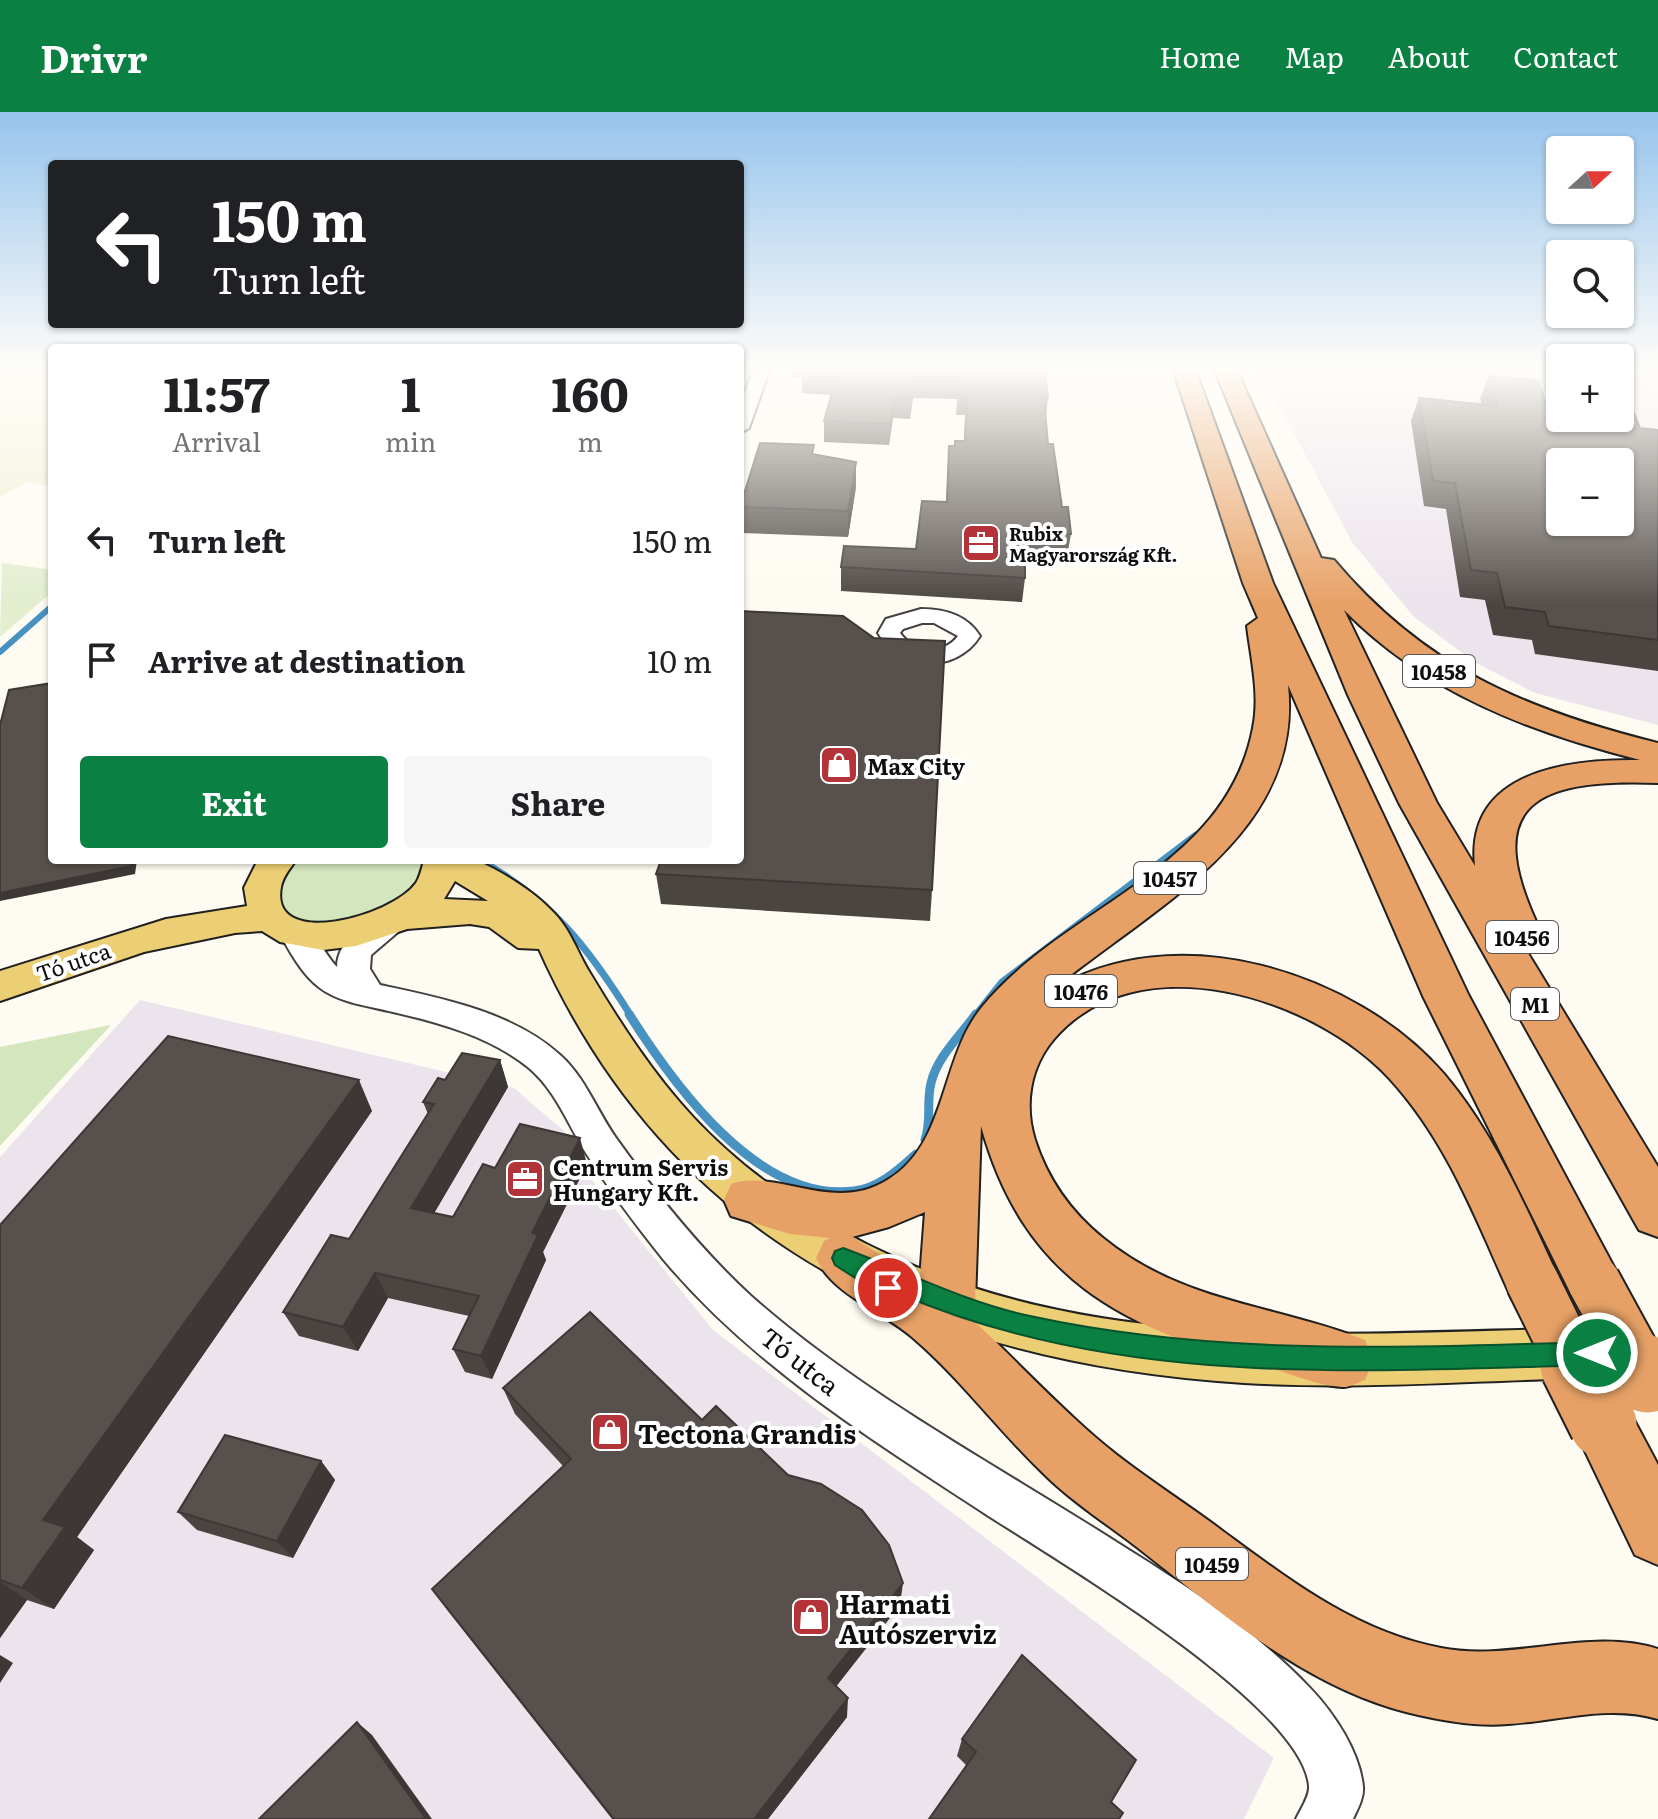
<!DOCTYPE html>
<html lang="en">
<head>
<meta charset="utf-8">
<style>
	:root { --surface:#fff; --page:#f6f6f6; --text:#202124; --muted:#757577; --accent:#0b8043 }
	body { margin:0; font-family:Literata,serif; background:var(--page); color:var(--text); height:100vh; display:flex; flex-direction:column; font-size:30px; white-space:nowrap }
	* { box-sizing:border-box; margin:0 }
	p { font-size:26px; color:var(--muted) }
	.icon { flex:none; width:44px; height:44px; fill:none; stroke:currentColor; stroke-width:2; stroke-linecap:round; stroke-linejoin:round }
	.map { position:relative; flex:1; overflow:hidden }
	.sheet { position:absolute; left:48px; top:232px; width:696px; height:520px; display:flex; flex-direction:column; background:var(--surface); border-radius:8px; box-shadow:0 2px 6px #0004 }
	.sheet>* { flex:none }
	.top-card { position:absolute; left:48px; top:48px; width:696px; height:168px; border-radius:8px; box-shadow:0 2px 6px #0004; background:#202124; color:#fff; overflow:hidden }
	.needle { width:52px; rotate:69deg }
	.tools { position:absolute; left:1546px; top:24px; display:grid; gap:16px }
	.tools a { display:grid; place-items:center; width:88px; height:88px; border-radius:8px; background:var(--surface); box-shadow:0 2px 6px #0004; font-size:40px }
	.pin { position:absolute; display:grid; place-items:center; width:68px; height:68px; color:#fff; margin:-34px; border:4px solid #fff; border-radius:50%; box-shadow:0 2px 8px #0007 }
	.me { position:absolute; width:88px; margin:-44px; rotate:270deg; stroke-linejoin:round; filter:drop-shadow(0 0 6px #0008) }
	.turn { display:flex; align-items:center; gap:28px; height:168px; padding:0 32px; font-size:36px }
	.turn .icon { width:104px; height:104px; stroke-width:2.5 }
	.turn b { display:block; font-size:56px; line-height:68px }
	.eta { display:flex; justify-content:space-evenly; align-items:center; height:136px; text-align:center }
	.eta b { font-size:48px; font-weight:700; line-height:56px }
	.cta { display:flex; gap:16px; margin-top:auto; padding:16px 32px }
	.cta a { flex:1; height:92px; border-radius:8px; background:var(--accent); color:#fff; font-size:32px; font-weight:700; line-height:92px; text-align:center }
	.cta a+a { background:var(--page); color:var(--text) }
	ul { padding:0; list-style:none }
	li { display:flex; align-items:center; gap:24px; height:120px; padding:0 32px }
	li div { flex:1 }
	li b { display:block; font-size:30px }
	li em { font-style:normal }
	header { display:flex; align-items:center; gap:48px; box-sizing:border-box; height:112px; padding:0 40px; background:var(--accent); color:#fff }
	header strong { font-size:38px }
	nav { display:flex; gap:44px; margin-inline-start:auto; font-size:28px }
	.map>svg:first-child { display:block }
	.industrial { fill:#ece4ed; fill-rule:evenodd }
	.farmland { fill:#f2efd4 }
	.green { fill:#d3e6be }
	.pitch { fill:#e3eecf }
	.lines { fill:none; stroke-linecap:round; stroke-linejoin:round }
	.stream-far2 { stroke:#4892c2; stroke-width:6 }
	.stream-far1 { stroke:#4892c2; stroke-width:7 }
	.stream { stroke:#4892c2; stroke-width:9 }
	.minor-casing { stroke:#424242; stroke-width:4 }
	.major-casing { stroke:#202020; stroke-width:4 }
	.highway-casing { stroke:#202020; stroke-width:4 }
	.minor { fill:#fff; fill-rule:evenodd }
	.major { fill:#ecce74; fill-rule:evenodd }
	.highway { fill:#e7a166; fill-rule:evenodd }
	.highway-bridge-far1-casing { stroke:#202020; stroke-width:56; stroke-linecap:butt }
	.highway-bridge-casing { stroke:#202020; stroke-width:71; stroke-linecap:butt }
	.highway-bridge-far1 { stroke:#e7a166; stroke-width:52 }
	.highway-bridge { stroke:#e7a166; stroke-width:67 }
	.wall { fill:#4b4541 }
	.shaded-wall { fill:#3d3835 }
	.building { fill:#57504c; stroke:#3d3835; stroke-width:2; fill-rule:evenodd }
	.route { fill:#0b8043; stroke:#07532c; stroke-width:2 }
	.labels { text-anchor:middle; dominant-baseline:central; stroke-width:8; stroke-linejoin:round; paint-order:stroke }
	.far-poi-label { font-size:18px; font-weight:bold; fill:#0f0f0f; stroke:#fff; text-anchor:start }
	.shield { fill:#fff; stroke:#575757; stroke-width:2 }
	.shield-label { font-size:20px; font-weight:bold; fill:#0f0f0f }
	.poi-label { font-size:22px; font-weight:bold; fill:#0f0f0f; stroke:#fff; text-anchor:start }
	.street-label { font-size:22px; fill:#0f0f0f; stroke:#fff }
	.near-street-label { font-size:26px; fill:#0f0f0f; stroke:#fff }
	.near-poi-label { font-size:26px; font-weight:bold; fill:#0f0f0f; stroke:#fff; text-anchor:start }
</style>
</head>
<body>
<header>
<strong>Drivr</strong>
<nav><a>Home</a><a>Map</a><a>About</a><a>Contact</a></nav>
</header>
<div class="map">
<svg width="1658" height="1707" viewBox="0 0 1658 1707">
	<rect width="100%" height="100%" fill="#fefbf2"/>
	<g class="industrial">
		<path d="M 1258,254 L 1560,255 L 1560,306 L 1620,306 L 1620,257 L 1658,259 L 1658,613 L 1535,581 L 1476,551 L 1414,505 L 1352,430 ZM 1560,350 L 1620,350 L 1620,410 L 1560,410 Z"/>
		<polygon points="140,888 514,976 565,1020 596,1074 713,1218 1274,1646 1244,1707 0,1707 0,1045"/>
	</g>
	<polygon class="farmland" points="0,254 52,254 52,374 28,370 0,385"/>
	<g class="green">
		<path d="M 293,748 L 425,748 C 423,755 422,766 419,772 C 416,778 406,784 400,788 C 367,813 307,827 278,789 L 283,759 Z"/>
		<polygon points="111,913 0,1034 0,935"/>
	</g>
	<polygon class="pitch" points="2,451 52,458 52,480 0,525"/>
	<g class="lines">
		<polyline class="stream-far2" points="0,540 52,494"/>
		<g class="stream-far1">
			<path d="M 480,748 C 552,789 588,835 631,904"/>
			<polyline points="975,904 1002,870 1196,723"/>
		</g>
		<g class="stream">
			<path d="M 629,902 C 674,973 758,1091 854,1079 C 879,1076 898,1058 916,1042"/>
			<path d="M 925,1028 C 932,1008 926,991 931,971 C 937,945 960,924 976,902"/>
		</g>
		<defs>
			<g id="minor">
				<polygon points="755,254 771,254 749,316 740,321 740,293"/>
				<path d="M 921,497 C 945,497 967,503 980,524 C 956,562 901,559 878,521 L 886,507 ZM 922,511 L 934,511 L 958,524 C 943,544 914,540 900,521 L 903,517 Z"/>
				<path d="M 397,798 L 408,801 L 412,808 L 371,843 L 370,857 L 380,873 C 441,886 513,900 560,943 C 585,965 597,999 616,1026 C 656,1082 700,1137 751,1184 C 865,1285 1002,1356 1129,1438 C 1193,1478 1258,1521 1310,1576 C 1334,1601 1360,1640 1363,1675 C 1364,1686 1357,1698 1353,1707 L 1296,1707 C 1300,1698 1310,1684 1309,1674 C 1302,1592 1053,1446 984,1401 C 869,1326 752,1253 663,1147 C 635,1112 608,1076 584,1038 C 567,1010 555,978 529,956 C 491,925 441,911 393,900 C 369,894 340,891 320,876 C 301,862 290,839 278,819 L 283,811 C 311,803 320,838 337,855 C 337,826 372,805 397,798 Z"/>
			</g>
			<path id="major" d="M 258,748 L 296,748 C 290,757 283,764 281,775 C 269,838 392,805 416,771 C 420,765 422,756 424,748 C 439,748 464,744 478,749 C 502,760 533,779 551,798 C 570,816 577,840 590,861 C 620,911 653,962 693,1005 C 749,1065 823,1114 898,1147 C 1117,1245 1362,1220 1595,1216 L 1614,1223 L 1622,1241 L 1614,1259 L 1595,1266 C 1478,1268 1360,1278 1244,1271 C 931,1251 673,1136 539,837 L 518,836 L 489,815 L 470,812 L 407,817 L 356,834 L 323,838 L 280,830 L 262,819 L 235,821 L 144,840 L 0,889 L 0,859 L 166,807 L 247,794 L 244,776 ZM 455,769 L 488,789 L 444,787 Z"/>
			<g id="highway">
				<path d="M 1172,254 L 1194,254 L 1273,471 L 1469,884 L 1622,1170 L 1614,1188 L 1594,1195 L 1574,1188 L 1423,884 L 1288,573 C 1304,724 1149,797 1051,879 C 1173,803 1355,859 1444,962 C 1495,1022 1527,1098 1560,1169 L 1552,1187 L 1532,1194 L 1512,1187 C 1477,1110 1448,1030 1389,966 C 1314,885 1138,829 1054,927 C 1030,955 1024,993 1035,1028 C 1048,1068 1070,1099 1103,1126 C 1184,1192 1273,1192 1365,1228 L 1373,1248 L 1365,1268 C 1358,1270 1349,1276 1342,1275 C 1318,1274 1289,1261 1266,1255 C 1120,1215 1024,1167 981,1014 L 975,1191 L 969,1204 C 1009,1242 1047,1282 1087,1318 C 1129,1356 1179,1386 1224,1420 C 1292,1470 1357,1520 1441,1536 C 1513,1550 1590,1515 1658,1537 L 1658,1607 C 1609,1592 1558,1609 1508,1612 C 1475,1615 1438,1608 1406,1600 C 1304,1574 1219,1499 1138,1436 C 1107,1412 1071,1389 1043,1361 C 998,1318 960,1266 912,1225 C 882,1199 833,1183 816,1146 L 824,1129 L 830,1126 L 790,1122 L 731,1104 L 724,1088 L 731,1072 C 777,1056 834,1103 889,1067 C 948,1030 940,946 982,895 C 1065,793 1226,759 1253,616 C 1260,583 1251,547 1247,514 L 1258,506 L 1243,471 ZM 925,1100 L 920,1167 L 852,1125 L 889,1115 Z"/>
				<path d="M 1213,254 L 1235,254 L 1321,446 L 1334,448 C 1424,555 1525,598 1658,631 L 1658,671 C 1530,666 1479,695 1543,824 L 1537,834 L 1526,838 L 1658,1055 L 1658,1125 L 1639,1118 L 1399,691 L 1348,583 ZM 1344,498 C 1425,580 1529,620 1640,648 C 1568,647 1465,659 1475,754 L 1437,691 Z"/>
				<polygon points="1603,1282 1625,1291 1658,1353 1658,1453 1635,1443 1572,1312 1581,1291"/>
			</g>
		</defs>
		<use href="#minor" class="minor-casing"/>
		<use href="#major" class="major-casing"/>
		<use href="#highway" class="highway-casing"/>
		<use href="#minor" class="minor"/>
		<use href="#major" class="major"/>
		<use href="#highway" class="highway"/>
		<defs>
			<g id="highway-bridge-far1">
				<polyline points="1532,1169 1575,1256"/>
				<polyline points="1594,1170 1641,1256"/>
			</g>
			<g id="highway-bridge">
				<polyline points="1574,1254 1603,1312"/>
				<polyline points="1640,1254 1647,1267"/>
			</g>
		</defs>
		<use href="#highway-bridge-far1" class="highway-bridge-far1-casing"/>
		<use href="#highway-bridge" class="highway-bridge-casing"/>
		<use href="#highway-bridge-far1" class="highway-bridge-far1"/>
		<use href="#highway-bridge" class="highway-bridge"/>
	</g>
	<g class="wall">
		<polygon points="793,254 1045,254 1048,286 1046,306 1048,332 1062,395 1071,422 1067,445 1023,443 1025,466 1022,490 841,479 841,455 916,437 946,390 949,334 954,334 964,329 965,303 956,303 957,287 913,286 910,307 893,306 889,333 824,330 824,309 831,283 802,281 802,265 793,265"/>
		<polygon points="1489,264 1546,292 1640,316 1658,318 1658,559 1535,542 1532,528 1493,523 1485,488 1460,485 1446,397 1424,394 1411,309 1419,286 1482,292 1480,287"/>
		<polygon points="856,375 848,425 741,421 740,392"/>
		<polygon points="656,762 932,778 930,809 661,792"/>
		<polygon points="500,948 508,975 434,1101 453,1105 495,1056 587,1052 543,1140 546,1148 492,1267 465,1260 453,1237 469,1204 388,1186 358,1239 299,1224 283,1200 349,1127 428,1002 423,990 445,968"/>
		<polygon points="372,999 77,1425 94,1438 54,1497 27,1488 0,1526 0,1113"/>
		<polygon points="503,1276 702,1308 900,1493 836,1574 847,1605 768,1707 612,1707 448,1499 432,1477 563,1354 515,1302"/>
		<polygon points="321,1349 335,1368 293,1446 197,1418 178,1400"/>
		<polygon points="962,1627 1111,1690 966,1653 957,1644"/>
	</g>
	<g class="shaded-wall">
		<polygon points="914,266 913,286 910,307 911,286"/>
		<polygon points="894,286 893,306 889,333 890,312"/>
		<polygon points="856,350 856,375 848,425 848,399"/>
		<polygon points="132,748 137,748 135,762 0,789 0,781"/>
		<polygon points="500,948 508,975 422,1122 411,1096"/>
		<polygon points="359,968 372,999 77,1425 94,1438 54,1497 22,1476 43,1408"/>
		<polygon points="580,1026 587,1052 543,1140 546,1148 492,1267 481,1244 532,1121"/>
		<polygon points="375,1161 388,1186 358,1239 343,1215"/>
		<polygon points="321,1349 335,1368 293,1446 277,1429"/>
		<polygon points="0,1470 27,1488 0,1526"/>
		<polygon points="903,1471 900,1493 828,1585 828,1566"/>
		<polygon points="0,1543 13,1551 0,1571"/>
		<polygon points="848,1586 847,1605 768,1707 754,1707"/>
		<polygon points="357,1610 372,1623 432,1707 426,1707"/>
	</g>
	<g class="building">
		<polygon points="804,254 1045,254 1048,286 1044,286 1048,332 1053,332 1062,395 1068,395 1071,422 1015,420 1025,447 1025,466 841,455 844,434 916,437 922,389 947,390 949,334 955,334 955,329 965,329 967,283 958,283 958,267 914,266 911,286 894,286 890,312 824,309 837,263 802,262"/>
		<path d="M 1489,264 L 1538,268 L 1546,292 L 1560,294 L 1560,306 L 1620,306 L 1620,300 L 1634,301 L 1640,316 L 1658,318 L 1658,528 L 1549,514 L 1545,500 L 1505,495 L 1497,461 L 1471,458 L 1455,371 L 1433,369 L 1419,286 L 1497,294 ZM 1560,350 L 1620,350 L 1620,410 L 1560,410 Z"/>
		<polygon points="760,331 814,333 812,342 856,350 848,399 740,395"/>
		<polygon points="740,499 843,504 874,526 945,529 932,778 656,762 661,748 740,748"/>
		<polygon points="52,571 52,748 132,748 131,754 0,781 0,613 9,578"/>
		<polygon points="168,924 359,968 43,1408 65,1415 22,1476 0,1468 0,1113"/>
		<polygon points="462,941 500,948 411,1096 453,1105 483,1052 495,1056 520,1012 580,1026 532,1121 538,1123 481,1244 453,1237 479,1184 375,1161 343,1215 283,1200 331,1123 349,1127 434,992 423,990 438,966 445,968"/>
		<polygon points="590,1200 702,1308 716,1294 788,1363 821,1372 862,1398 889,1433 903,1471 828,1566 848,1586 754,1707 614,1707 432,1477 571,1347 503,1276"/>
		<polygon points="225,1323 321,1349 277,1429 178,1400"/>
		<polygon points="1022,1543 1136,1648 1111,1690 1123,1701 1119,1707 929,1707 976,1640 962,1627"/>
		<polygon points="357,1610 426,1707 259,1707"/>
	</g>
	<linearGradient id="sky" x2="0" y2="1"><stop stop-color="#96c4ec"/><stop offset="0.52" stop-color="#fffdf9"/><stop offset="1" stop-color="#fffdf9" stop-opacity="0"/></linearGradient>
	<rect width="1658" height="493" fill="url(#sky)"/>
	<path class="route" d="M 843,1136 C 906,1159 964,1190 1030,1204 C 1219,1245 1405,1235 1597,1230 L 1605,1233 L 1609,1241 L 1605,1249 L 1597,1253 C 1363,1259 1118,1277 898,1181 L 888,1187 L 835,1153 L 832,1146 L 835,1139 Z"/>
	<defs>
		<symbol id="office-square" viewBox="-11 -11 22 22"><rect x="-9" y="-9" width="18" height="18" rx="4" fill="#b33339" stroke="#fff"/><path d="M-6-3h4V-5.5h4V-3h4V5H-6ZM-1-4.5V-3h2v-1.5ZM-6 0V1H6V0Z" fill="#fff"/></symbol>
		<symbol id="shop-square" viewBox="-11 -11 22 22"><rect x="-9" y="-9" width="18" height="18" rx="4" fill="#b33339" stroke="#fff"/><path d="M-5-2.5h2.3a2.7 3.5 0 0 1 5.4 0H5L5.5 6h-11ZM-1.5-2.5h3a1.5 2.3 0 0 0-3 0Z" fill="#fff"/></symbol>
	</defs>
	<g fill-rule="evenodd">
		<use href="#office-square" x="959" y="409" width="44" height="44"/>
		<use href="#shop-square" x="817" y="631" width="44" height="44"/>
		<use href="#office-square" x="503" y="1045" width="44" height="44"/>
		<use href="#shop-square" x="588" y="1298" width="44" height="44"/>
		<use href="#shop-square" x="789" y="1483" width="44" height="44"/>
	</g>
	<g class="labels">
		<g class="far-poi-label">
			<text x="1009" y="421">Rubix<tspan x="1009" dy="21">Magyarország Kft.</tspan></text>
		</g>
		<g class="shield">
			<rect x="1403" y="543" width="72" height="32" rx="6"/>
			<rect x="1134" y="750" width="72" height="32" rx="6"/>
			<rect x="1486" y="809" width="72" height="32" rx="6"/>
			<rect x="1045" y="863" width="72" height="32" rx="6"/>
			<rect x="1511" y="876" width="48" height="32" rx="6"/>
			<rect x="1176" y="1436" width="72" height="32" rx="6"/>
		</g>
		<g class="shield-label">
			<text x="1439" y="559">10458</text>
			<text x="1170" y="766">10457</text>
			<text x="1522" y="825">10456</text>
			<text x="1081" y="879">10476</text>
			<text x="1535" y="892">M1</text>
			<text x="1212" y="1452">10459</text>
		</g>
		<g class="poi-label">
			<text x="867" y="653">Max City</text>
			<text x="553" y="1054">Centrum Servis<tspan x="553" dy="25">Hungary Kft.</tspan></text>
		</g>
		<g class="street-label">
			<text transform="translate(73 849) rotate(-19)">Tó utca</text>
		</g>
		<g class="near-street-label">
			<text transform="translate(801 1248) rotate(38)">Tó utca</text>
		</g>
		<g class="near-poi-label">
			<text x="638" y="1320">Tectona Grandis</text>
			<text x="839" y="1490">Harmati<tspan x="839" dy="30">Autószerviz</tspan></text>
		</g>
	</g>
</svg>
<div class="tools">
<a><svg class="needle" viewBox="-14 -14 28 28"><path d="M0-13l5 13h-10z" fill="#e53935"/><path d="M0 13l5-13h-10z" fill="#757577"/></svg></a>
<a><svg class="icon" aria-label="search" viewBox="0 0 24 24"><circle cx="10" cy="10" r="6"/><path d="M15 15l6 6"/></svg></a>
<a>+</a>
<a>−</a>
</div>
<div class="pin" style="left:888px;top:1176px;background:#d93025"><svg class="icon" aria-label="arrive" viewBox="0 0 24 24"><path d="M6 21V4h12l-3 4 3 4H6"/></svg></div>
<svg class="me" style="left:1597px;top:1241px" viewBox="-20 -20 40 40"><circle r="17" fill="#0b8043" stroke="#fff" stroke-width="3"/><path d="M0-11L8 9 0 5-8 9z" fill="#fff"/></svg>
<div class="top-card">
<div class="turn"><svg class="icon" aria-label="left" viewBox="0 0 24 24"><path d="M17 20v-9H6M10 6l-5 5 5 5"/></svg><div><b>150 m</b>Turn left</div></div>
</div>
<section class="sheet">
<div class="eta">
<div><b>11:57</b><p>Arrival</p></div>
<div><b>1</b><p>min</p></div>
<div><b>160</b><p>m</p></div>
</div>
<ul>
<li><svg class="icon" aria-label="left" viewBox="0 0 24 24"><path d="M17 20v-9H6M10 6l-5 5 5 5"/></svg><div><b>Turn left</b></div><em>150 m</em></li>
<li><svg class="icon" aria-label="arrive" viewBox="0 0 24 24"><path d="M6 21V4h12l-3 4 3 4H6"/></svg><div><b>Arrive at destination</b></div><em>10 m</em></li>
</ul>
<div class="cta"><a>Exit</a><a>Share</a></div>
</section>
</div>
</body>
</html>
